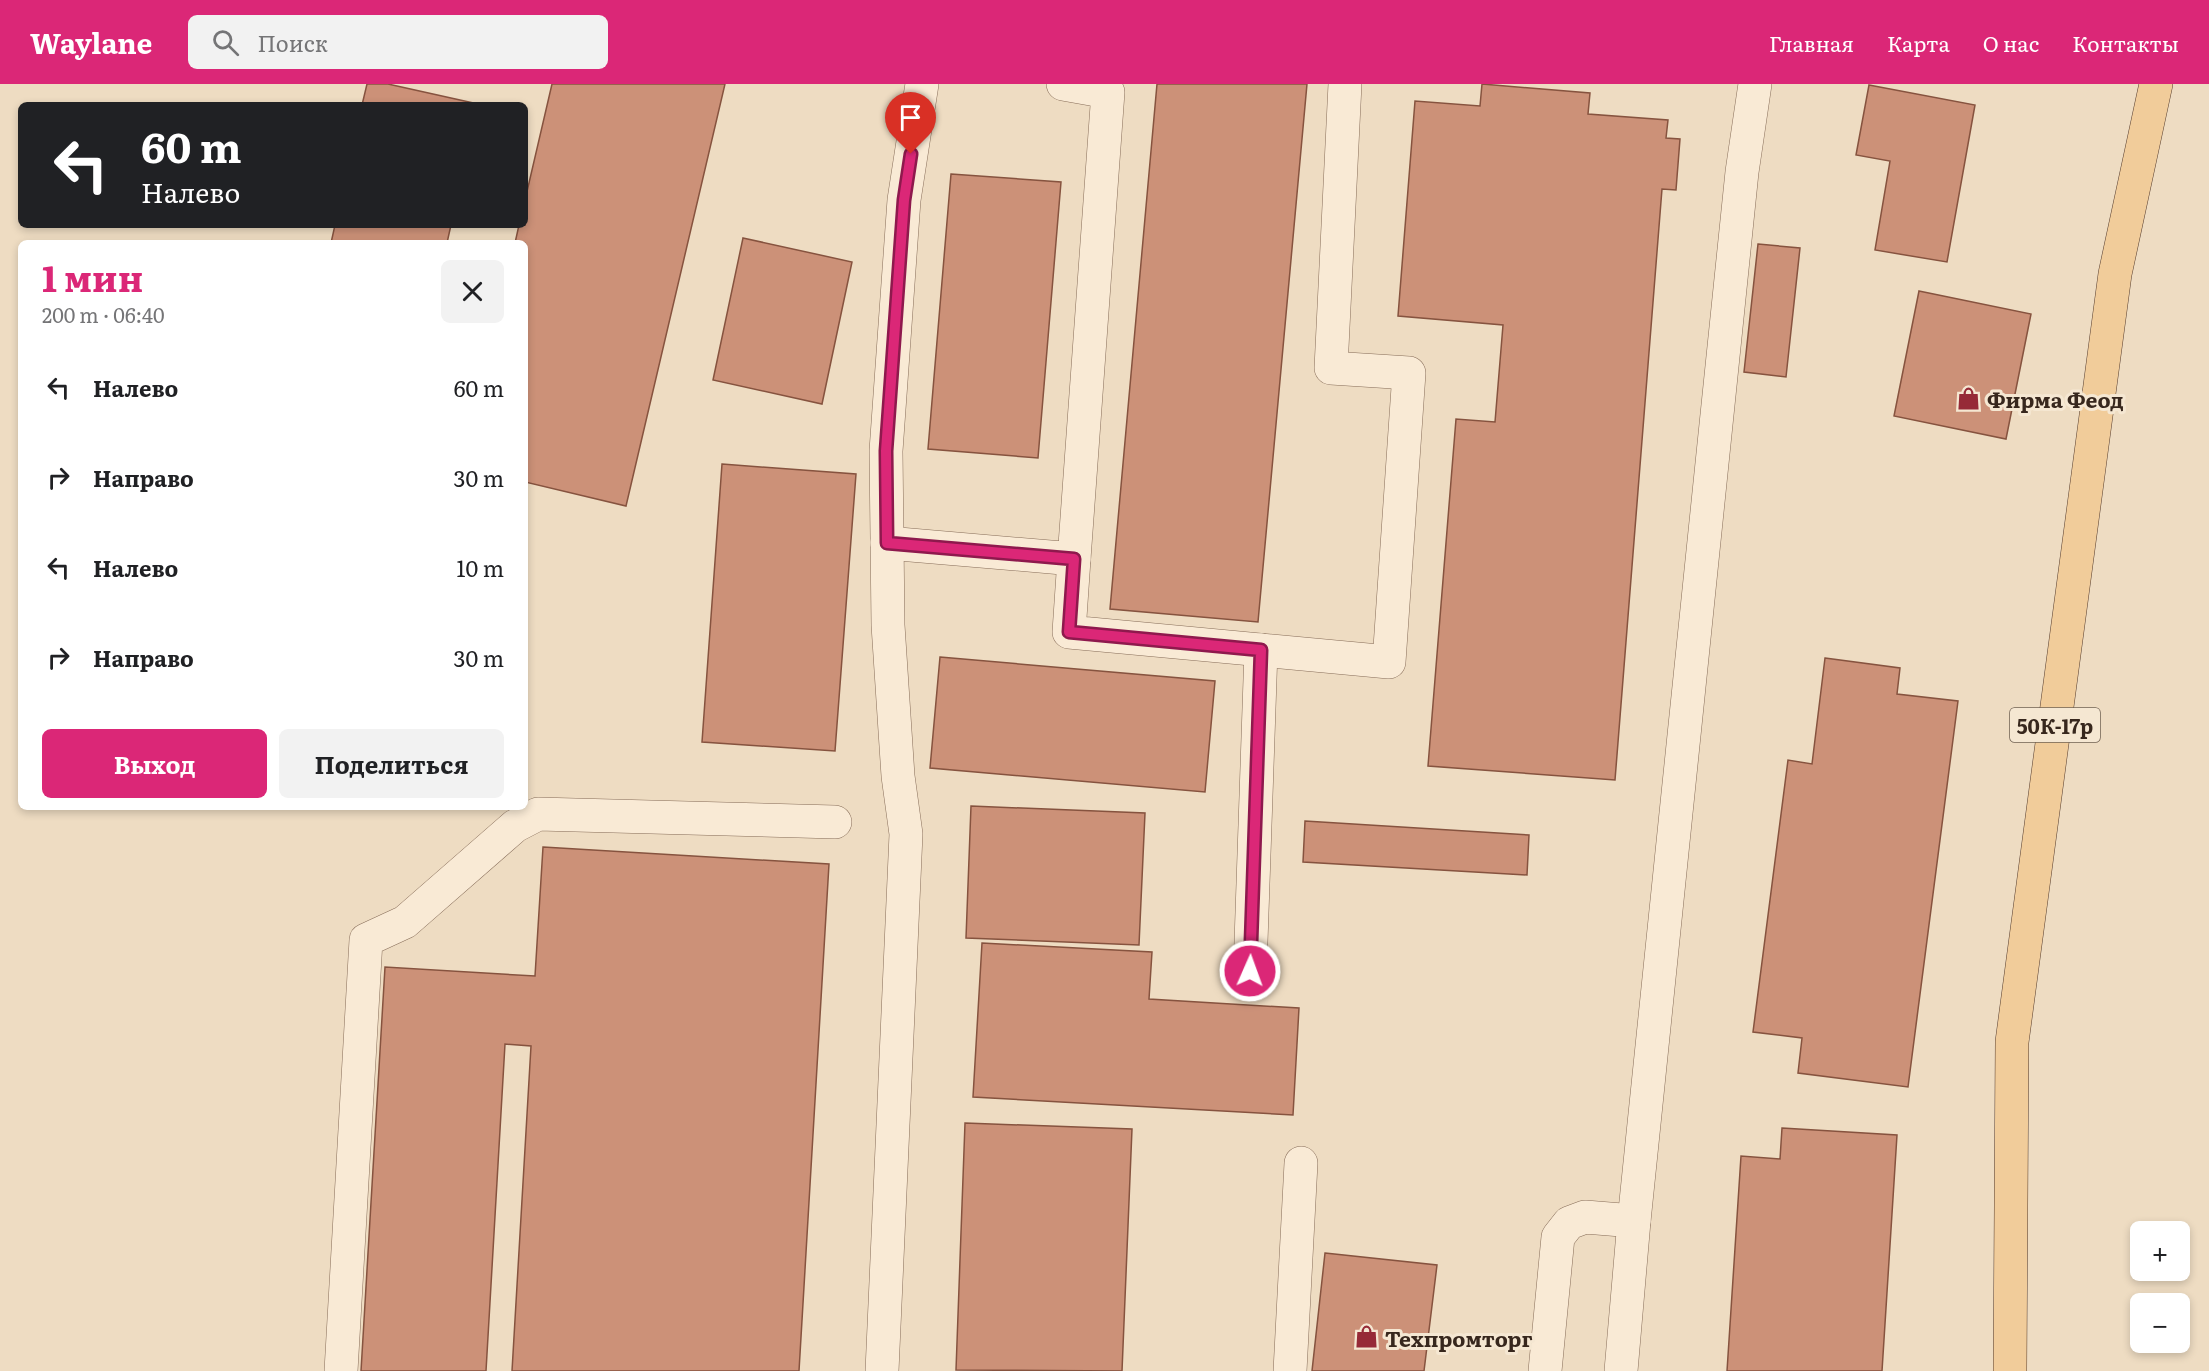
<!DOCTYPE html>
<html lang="ru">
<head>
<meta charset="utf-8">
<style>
	:root { --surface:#fff; --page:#f2f2f2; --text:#202124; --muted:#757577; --accent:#db2777 }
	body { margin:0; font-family:Literata,serif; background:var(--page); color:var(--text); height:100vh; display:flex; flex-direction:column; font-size:22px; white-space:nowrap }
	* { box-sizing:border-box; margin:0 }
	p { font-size:20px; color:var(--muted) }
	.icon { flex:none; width:33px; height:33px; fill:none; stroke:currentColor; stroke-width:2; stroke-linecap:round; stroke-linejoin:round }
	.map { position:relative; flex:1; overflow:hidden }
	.drawer { position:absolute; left:18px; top:156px; width:510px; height:570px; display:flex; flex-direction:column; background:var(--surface); border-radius:9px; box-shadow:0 3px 9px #0003 }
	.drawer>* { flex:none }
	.hud { position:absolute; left:18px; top:18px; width:510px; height:126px; border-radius:9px; box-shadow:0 3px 9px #0003; background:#202124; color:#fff; overflow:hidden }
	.buttons { position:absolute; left:2130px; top:1137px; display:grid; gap:12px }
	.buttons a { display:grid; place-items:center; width:60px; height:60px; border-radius:9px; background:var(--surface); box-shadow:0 3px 9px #0003; font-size:30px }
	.pin { position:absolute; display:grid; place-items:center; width:51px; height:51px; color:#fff; margin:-62px -26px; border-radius:50% 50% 50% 0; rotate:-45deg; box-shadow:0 0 6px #0007 }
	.pin .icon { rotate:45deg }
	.me { position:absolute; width:66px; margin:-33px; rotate:2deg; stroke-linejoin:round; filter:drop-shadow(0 0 4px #0008) }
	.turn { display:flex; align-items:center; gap:21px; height:126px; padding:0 24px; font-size:27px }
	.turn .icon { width:78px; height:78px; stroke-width:2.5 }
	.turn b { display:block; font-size:42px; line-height:51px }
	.round { display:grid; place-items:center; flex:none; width:63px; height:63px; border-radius:9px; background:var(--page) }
	.headline { display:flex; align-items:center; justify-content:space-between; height:102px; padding:0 24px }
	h1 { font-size:36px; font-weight:700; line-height:45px; color:var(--accent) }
	.primary-button { display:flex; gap:12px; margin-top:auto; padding:12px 24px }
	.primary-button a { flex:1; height:69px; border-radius:9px; background:var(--accent); color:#fff; font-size:24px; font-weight:700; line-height:69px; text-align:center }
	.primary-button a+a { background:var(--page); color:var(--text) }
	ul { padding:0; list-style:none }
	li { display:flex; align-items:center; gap:18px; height:90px; padding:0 24px }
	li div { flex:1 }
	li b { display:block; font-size:22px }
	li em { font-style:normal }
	header { display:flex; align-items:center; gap:36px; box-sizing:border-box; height:84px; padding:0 30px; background:var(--accent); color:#fff }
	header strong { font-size:28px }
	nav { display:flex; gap:33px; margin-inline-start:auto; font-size:21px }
	.search { width:420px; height:54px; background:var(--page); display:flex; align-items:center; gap:15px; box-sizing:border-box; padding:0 21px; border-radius:9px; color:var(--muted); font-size:22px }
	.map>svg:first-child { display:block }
	.building { fill:#cc9178; stroke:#86533f; stroke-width:1.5 }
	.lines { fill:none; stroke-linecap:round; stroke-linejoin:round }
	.minor-casing { stroke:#876d59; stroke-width:34 }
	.major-casing { stroke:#553c2e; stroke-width:34 }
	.minor { stroke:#f9ead5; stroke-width:33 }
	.major { stroke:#f1cc9a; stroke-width:33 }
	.route-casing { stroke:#8e194d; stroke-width:15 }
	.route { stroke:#db2777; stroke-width:10 }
	.labels { text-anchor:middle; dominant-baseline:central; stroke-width:6; stroke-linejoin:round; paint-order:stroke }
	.shield { fill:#f5e7d2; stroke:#706153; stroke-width:1.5 }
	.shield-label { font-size:20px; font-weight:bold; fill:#37271d }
	.poi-label { font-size:21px; font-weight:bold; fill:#37271d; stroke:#f5e7d2; text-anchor:start }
</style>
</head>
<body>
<header>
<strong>Waylane</strong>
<div class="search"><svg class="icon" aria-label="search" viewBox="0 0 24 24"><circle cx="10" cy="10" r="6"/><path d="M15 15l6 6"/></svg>Поиск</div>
<nav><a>Главная</a><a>Карта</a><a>О нас</a><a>Контакты</a></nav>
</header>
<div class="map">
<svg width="2209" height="1287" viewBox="0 0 2209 1287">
	<rect width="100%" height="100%" fill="#eedcc2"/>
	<g class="building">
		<polygon points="367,0 388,0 478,20 362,21"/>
		<polygon points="552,0 725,0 626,422 525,398 525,159 515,159 519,141 525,141 525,116"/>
		<polygon points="1157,0 1307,0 1258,538 1110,525"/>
		<polygon points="1482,0 1590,9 1588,30 1668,36 1666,54 1680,55 1676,106 1662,105 1615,696 1428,682 1456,335 1495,338 1503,241 1398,232 1415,17 1480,22"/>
		<polygon points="1869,1 1975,21 1947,178 1875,166 1890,77 1856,71"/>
		<polygon points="951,90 1061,98 1038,374 928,365"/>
		<polygon points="335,141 451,141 447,159 331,159"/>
		<polygon points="743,154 852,178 822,320 713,296"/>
		<polygon points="1758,160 1800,164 1786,293 1744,288"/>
		<polygon points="1919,207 2031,230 2006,355 1894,332"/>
		<polygon points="722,380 856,390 835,667 702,658"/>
		<polygon points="940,573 1215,597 1205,708 930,684"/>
		<polygon points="1825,574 1900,584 1897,610 1958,617 1908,1003 1798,989 1802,954 1753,948 1788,676 1812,680"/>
		<polygon points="971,722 1145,729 1139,861 966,854"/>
		<polygon points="1305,737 1529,751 1527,791 1303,778"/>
		<polygon points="543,763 829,780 799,1287 512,1287 531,962 505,960 486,1287 361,1287 385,883 535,892"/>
		<polygon points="982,859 1152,868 1149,915 1299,924 1293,1031 973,1013"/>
		<polygon points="965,1039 1132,1045 1122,1287 956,1286"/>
		<polygon points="1782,1044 1897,1051 1882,1287 1727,1287 1741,1072 1780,1075"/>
		<polygon points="1325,1169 1437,1181 1424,1287 1312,1287"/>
	</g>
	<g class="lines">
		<defs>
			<g id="minor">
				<polyline points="887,459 1074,475 1108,8 1063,0"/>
				<polyline points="1074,475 1069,548 1389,578 1409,289 1331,284 1345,0"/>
				<polyline points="1250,887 1261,566"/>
				<polyline points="341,1287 366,856 405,838 515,742 538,730 835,738"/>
				<polyline points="882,1287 906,750 898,692 888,541 886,367 904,116 922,0"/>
				<polyline points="1290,1287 1301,1079"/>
				<polyline points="1545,1287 1558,1153 1569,1139 1585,1133 1634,1137"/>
				<polyline points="1621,1287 1634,1137 1742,88 1755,0"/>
			</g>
			<polyline id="major" points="2010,1287 2012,958 2115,190 2156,0"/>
		</defs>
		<use href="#minor" class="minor-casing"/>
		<use href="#major" class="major-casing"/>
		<use href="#minor" class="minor"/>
		<use href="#major" class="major"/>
	</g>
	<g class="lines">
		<defs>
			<polyline id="route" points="911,70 904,116 886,367 887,459 1074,475 1069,548 1261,566 1250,887"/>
		</defs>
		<use href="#route" class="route-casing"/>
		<use href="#route" class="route"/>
	</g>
	<defs>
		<symbol id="shop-bare" viewBox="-9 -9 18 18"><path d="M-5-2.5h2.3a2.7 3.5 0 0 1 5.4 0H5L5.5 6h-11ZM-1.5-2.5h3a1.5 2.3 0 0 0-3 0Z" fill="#962a37" stroke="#f5e7d2" stroke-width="2.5" paint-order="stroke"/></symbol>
	</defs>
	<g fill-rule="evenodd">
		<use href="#shop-bare" x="1952" y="298" width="33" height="33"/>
		<use href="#shop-bare" x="1350" y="1236" width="33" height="33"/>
	</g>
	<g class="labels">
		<rect class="shield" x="2010" y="624" width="90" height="34" rx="4.5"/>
		<g class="shield-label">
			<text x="2055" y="641">50К-17р</text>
		</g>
		<g class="poi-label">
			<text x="1987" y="314">Фирма Феод</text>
			<text x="1385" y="1253">Техпромторг</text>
		</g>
	</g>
</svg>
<div class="buttons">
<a>+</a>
<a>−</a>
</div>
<div class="pin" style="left:911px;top:70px;background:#d93025"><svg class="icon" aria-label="arrive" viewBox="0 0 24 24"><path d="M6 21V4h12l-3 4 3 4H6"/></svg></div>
<svg class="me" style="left:1250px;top:887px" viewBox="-20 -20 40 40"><circle r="17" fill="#db2777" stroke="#fff" stroke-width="3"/><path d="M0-11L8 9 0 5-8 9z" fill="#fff"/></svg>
<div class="hud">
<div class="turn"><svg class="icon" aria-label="left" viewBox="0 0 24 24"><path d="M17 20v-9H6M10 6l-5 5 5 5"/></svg><div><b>60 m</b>Налево</div></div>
</div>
<section class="drawer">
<div class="headline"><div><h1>1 мин</h1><p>200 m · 06:40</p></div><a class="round"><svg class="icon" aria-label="close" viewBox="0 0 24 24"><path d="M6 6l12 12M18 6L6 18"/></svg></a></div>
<ul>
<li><svg class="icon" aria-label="left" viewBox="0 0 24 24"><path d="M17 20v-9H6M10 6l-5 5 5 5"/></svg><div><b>Налево</b></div><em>60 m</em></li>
<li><svg class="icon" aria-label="right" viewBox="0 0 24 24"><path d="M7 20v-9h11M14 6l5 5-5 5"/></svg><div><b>Направо</b></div><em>30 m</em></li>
<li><svg class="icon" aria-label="left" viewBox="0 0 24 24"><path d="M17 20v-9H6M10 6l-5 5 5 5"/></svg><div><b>Налево</b></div><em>10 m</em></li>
<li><svg class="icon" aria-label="right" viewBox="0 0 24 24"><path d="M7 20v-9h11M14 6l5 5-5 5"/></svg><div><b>Направо</b></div><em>30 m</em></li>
</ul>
<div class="primary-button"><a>Выход</a><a>Поделиться</a></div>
</section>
</div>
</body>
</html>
